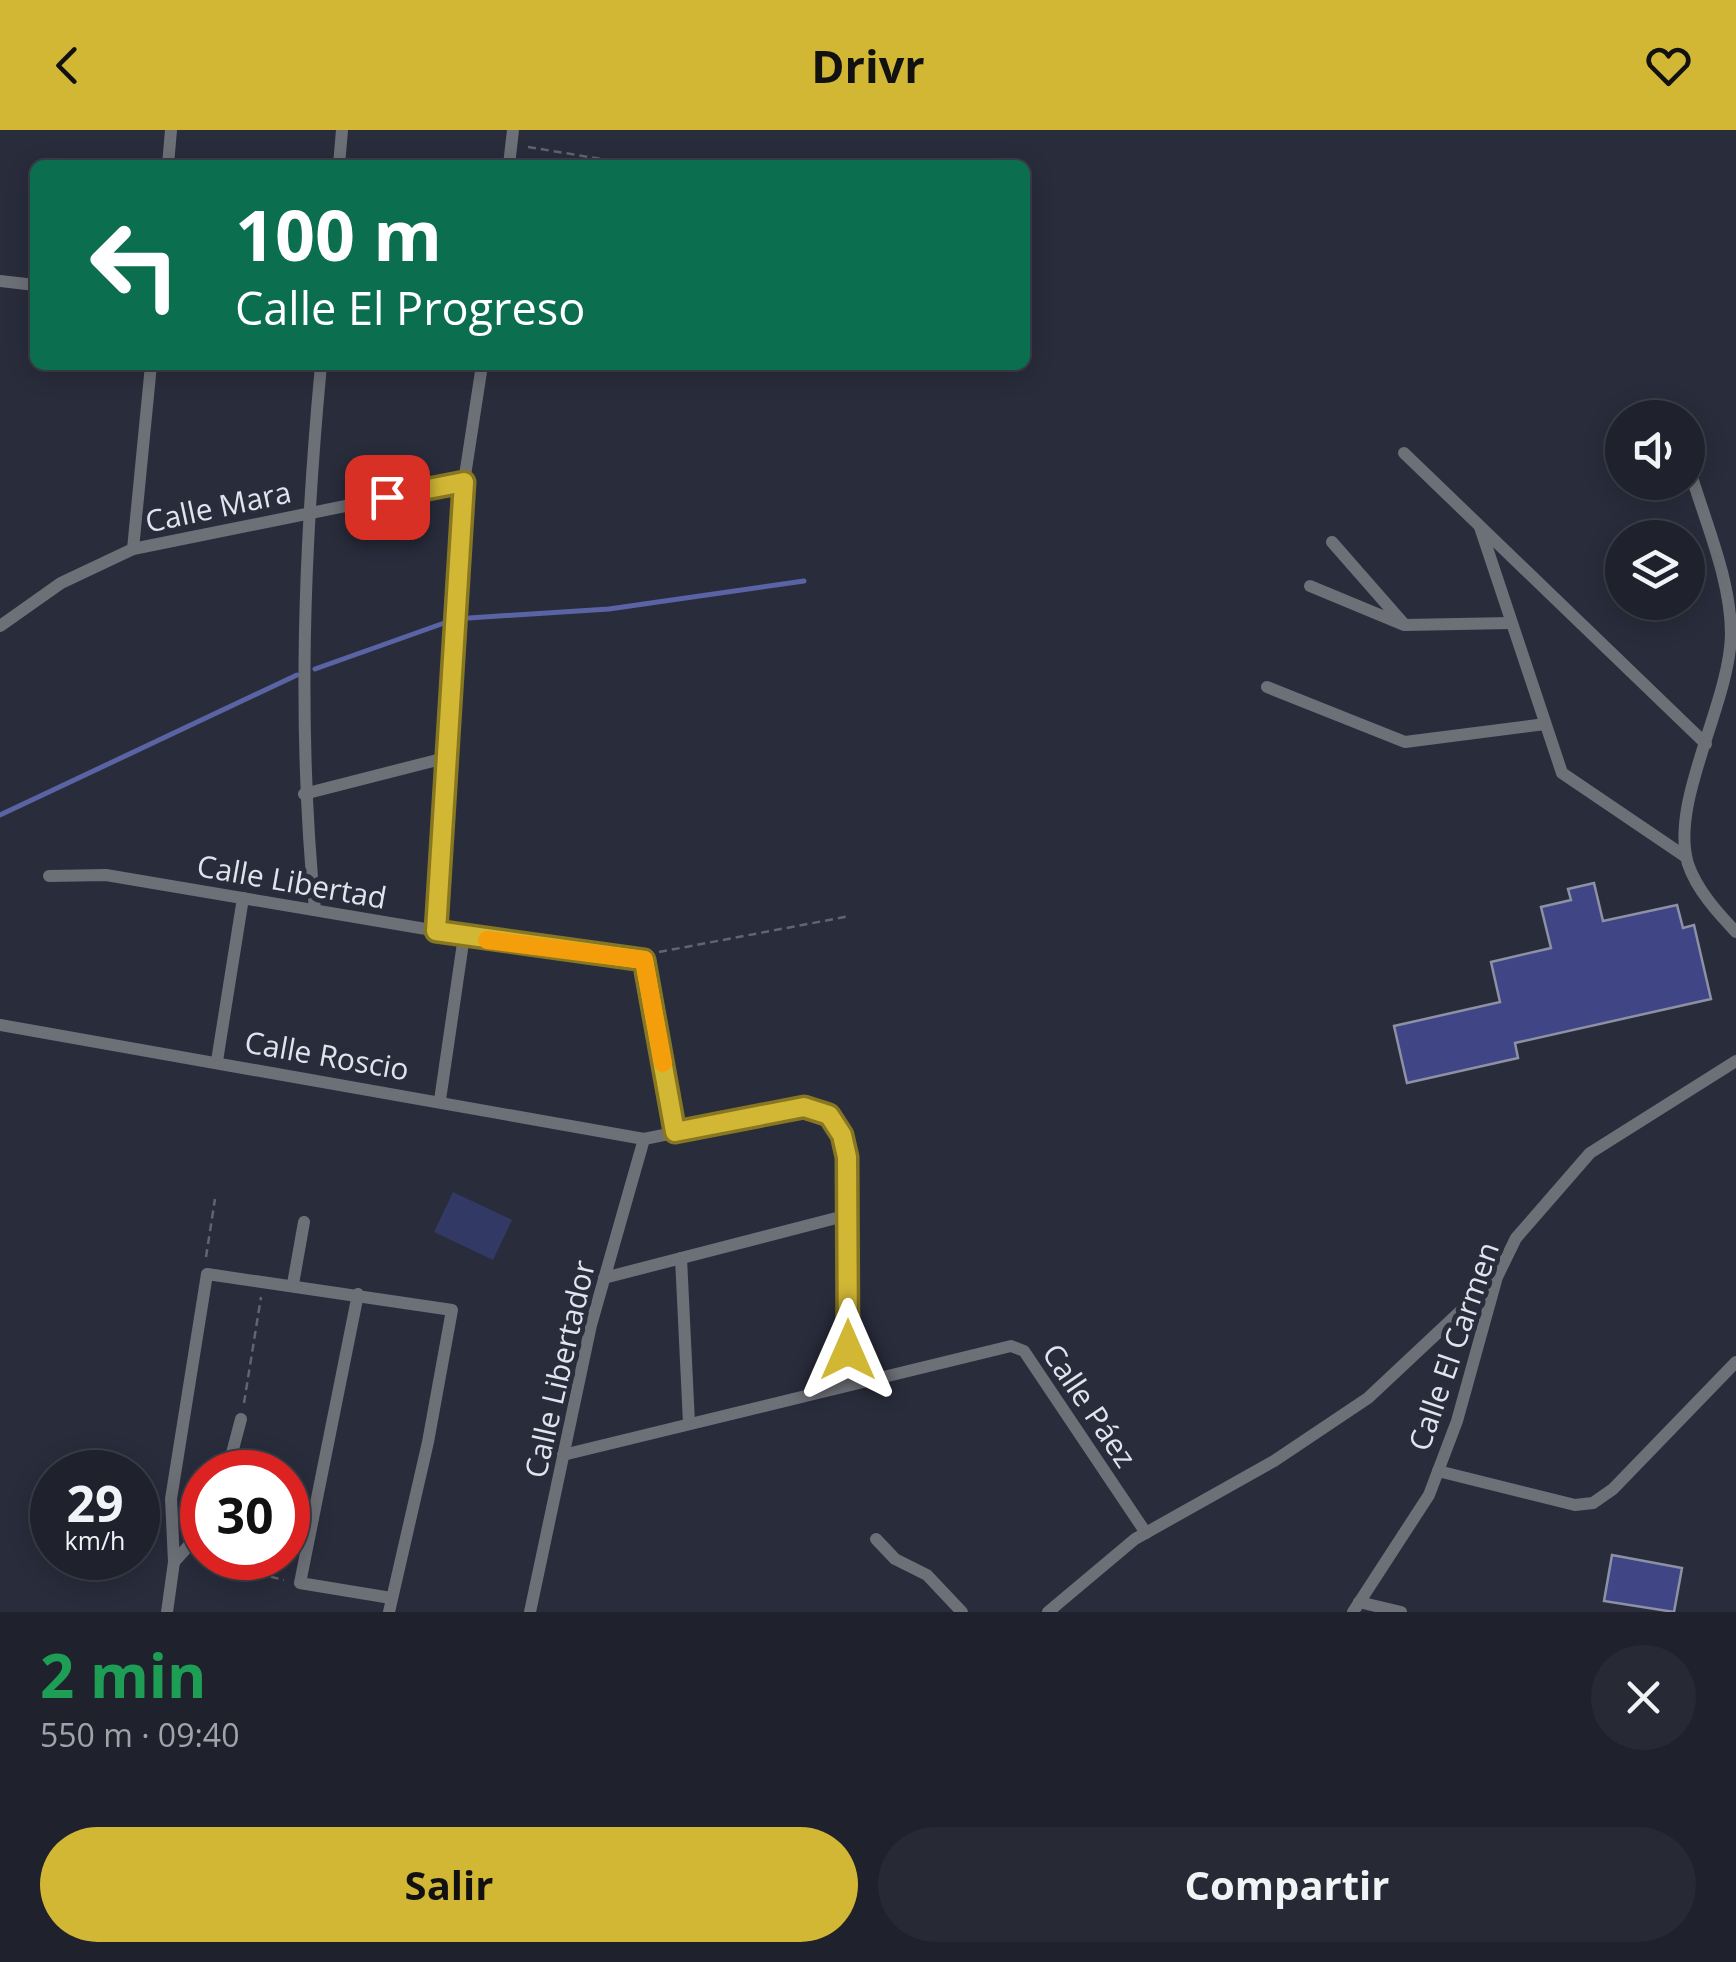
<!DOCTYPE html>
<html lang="es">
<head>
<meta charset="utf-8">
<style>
	:root { --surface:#1f212c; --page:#272934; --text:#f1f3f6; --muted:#a1a3a9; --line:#3c3e48; --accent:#d2b735 }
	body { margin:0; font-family:"Open Sans",sans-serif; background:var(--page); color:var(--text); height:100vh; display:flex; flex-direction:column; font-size:38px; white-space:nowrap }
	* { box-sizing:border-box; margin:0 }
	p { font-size:32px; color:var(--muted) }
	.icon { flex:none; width:55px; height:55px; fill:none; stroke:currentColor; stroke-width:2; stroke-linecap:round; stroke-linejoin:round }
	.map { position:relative; height:1482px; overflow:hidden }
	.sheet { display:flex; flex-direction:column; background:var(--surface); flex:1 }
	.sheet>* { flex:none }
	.banner { position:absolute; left:30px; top:30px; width:1000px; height:210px; border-radius:15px; box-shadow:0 5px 25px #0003,0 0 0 2px var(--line); background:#0b6e4f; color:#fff; overflow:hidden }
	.buttons { position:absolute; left:1605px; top:270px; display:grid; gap:20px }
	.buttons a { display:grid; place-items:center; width:100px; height:100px; border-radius:50%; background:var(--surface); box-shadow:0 5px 25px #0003,0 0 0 2px var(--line); font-size:50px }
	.speed { position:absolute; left:30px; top:1320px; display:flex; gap:20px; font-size:50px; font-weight:700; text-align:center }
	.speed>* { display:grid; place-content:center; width:130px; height:130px; border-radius:50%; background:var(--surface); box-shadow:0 5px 25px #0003,0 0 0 2px var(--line); line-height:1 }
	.speed small { font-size:25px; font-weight:400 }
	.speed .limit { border:15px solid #d22; background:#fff; color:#111 }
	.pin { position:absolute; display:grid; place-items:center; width:85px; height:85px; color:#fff; margin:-42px; border-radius:20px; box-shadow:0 5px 15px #0006 }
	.me { position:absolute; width:110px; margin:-55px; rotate:0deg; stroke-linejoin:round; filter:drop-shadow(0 0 8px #0008) }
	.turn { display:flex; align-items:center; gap:35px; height:210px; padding:0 40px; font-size:45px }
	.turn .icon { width:130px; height:130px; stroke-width:2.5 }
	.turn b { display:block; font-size:70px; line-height:85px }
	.round { display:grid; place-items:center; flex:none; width:105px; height:105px; border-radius:52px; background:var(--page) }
	.summary { display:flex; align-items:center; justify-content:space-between; height:170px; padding:0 40px }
	h1 { font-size:60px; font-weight:700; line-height:75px; color:#1e9e55 }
	.action { display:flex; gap:20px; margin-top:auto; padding:20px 40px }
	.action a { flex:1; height:115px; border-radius:60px; background:var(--accent); color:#111; font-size:40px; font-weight:700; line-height:115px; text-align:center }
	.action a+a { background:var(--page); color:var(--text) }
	header { display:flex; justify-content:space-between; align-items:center; height:130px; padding:0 40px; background:var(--accent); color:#111; font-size:45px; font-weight:700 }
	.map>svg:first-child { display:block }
	.green { fill:#333965 }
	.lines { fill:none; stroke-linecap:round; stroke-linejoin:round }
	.stream { stroke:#5a63a4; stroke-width:5 }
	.building { fill:#404685; stroke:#8d91a4; stroke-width:2.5 }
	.path { stroke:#616471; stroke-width:2.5; stroke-dasharray:8 5; stroke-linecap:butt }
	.minor { stroke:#6e7078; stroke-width:12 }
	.route-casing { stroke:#872; stroke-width:25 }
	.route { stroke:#d2b735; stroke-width:18 }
	.slow { stroke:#f59e0b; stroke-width:18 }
	.labels { text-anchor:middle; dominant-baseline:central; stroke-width:10; stroke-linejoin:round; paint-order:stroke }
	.street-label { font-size:30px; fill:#e1e3ed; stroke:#292c3b }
</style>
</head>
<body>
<header><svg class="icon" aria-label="back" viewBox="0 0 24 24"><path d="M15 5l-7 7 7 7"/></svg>Drivr<svg class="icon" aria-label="heart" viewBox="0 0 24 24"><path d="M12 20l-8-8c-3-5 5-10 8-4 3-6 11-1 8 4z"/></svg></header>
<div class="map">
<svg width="1736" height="1482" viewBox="0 0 1736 1482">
	<rect width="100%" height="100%" fill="#292c3b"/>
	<polygon class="green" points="453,1062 512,1090 493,1130 434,1102"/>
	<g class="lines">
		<g class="stream">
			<polyline points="469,488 609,479 804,451"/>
			<polyline points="315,539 447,492"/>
			<polyline points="0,685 297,545"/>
		</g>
	</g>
	<g class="building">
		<polygon points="1594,753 1603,791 1677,775 1683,798 1694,795 1711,869 1515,913 1518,928 1407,953 1394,896 1500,872 1491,832 1551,818 1541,777 1571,770 1568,759"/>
		<polygon points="1612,1425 1682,1438 1674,1482 1604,1471"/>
	</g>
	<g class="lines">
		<g class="path">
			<polyline points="528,17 638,35"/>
			<polyline points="659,822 850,786"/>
			<polyline points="206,1127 215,1069"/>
			<polyline points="244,1273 261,1167"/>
			<polyline points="195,1428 284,1450"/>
		</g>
		<g class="minor">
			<polyline points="168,35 171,0"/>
			<polyline points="339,35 342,0"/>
			<polyline points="509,35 513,0"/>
			<polyline points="0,151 35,155"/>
			<polyline points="1404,323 1706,614"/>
			<path d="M 1688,334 C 1703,387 1731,448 1731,504 C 1730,573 1669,672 1688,734 C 1697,760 1717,782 1736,802"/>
			<polyline points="1480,397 1562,643 1686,727"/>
			<polyline points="1332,412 1403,493"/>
			<polyline points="133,419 151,235"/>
			<polyline points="1310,456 1404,495 1511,493"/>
			<polyline points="0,496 61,453 133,419 464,352"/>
			<polyline points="1267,557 1405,612 1545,594"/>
			<polyline points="304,664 449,627"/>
			<polyline points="49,746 106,745 485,809 645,830 675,1002"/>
			<path d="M 315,780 C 297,598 304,417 321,235"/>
			<polyline points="436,801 464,352 482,235"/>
			<polyline points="0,895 644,1009 782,981 821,980 839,997 847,1027 848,1254"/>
			<polyline points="217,931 243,768"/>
			<polyline points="440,970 464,806"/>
			<polyline points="681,1128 689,1293"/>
			<polyline points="604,1148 848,1085"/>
			<polyline points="293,1154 304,1092"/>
			<polyline points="358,1164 300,1453 391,1468"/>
			<polyline points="563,1325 1011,1216 1024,1221 1146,1403"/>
			<polyline points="1438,1341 1575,1375 1593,1373 1613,1359 1736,1232"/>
			<polyline points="227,1342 241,1289"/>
			<polyline points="876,1409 895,1429 927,1445 962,1482"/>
			<polyline points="174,1432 202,1401"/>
			<polyline points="1359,1472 1401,1482"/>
			<polyline points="167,1482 174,1432 171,1369 207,1144 452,1180 428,1312 389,1482"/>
			<polyline points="530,1482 591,1195 644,1009"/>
			<polyline points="1048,1482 1135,1409 1274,1331 1368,1268 1496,1148"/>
			<polyline points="1353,1482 1429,1365 1457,1291 1497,1147 1516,1108 1590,1023 1736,931"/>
		</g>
	</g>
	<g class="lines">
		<defs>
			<polyline id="route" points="387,367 464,352 436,801 644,830 675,1002 804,977 829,985 842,1005 847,1027 848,1220"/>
		</defs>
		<use href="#route" class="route-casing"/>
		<use href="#route" class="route"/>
		<polyline class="slow" points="487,810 644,830 663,933"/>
	</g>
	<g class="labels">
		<g class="street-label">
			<text transform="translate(218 376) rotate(-12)">Calle Mara</text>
			<text transform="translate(292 751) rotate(10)">Calle Libertad</text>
			<text transform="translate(327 925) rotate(10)">Calle Roscio</text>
			<text transform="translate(1453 1216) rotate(-71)">Calle El Carmen</text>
			<text transform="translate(559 1239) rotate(-77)">Calle Libertador</text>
			<text transform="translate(1090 1275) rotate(56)">Calle Páez</text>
		</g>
	</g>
</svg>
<div class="buttons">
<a><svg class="icon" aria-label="sound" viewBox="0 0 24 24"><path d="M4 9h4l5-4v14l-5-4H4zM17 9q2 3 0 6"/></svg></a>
<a><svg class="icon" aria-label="layers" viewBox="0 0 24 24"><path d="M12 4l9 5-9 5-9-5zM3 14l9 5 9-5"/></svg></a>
</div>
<div class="speed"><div>29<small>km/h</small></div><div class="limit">30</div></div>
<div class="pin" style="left:387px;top:367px;background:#d93025"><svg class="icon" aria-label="arrive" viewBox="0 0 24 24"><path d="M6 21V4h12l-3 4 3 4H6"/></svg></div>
<svg class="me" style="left:848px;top:1220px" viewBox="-20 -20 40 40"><path d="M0-17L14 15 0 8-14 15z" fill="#d2b735" stroke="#fff" stroke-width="4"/></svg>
<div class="banner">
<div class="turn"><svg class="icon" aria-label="left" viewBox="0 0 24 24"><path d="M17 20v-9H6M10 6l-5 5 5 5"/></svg><div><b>100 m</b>Calle El Progreso</div></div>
</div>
</div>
<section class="sheet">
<div class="summary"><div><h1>2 min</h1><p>550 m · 09:40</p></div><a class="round"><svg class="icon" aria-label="close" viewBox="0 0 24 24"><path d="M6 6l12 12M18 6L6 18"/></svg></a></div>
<div class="action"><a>Salir</a><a>Compartir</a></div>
</section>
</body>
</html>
